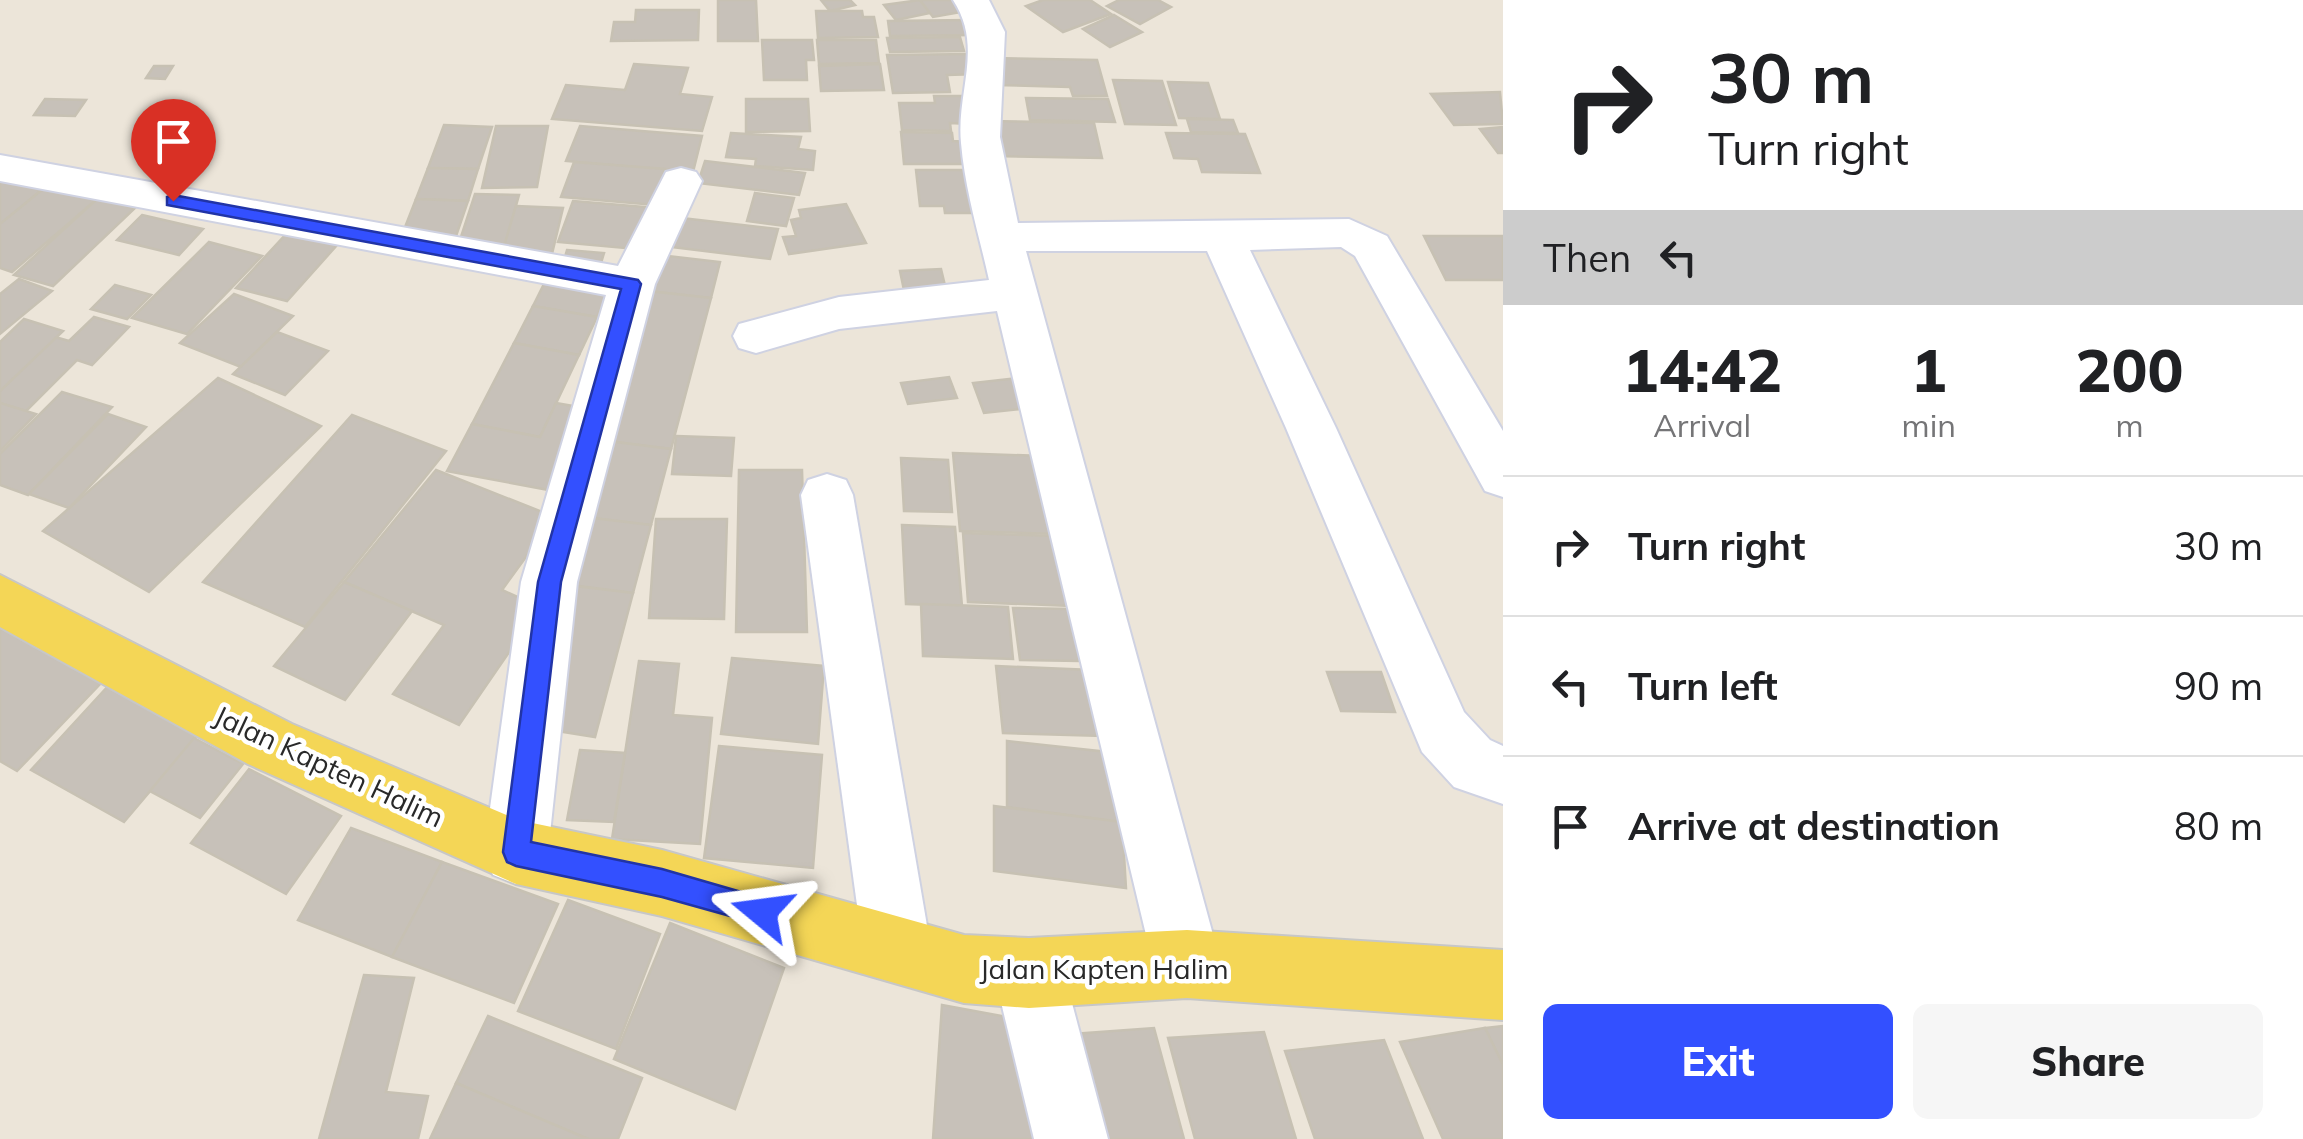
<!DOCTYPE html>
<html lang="en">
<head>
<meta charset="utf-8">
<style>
	:root { --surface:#fff; --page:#f6f6f6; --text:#202124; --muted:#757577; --line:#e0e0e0; --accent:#3350ff }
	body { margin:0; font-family:Mulish,sans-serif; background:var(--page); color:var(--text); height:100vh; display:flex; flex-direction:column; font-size:38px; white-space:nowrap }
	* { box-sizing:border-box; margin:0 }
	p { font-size:32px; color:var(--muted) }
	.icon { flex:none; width:55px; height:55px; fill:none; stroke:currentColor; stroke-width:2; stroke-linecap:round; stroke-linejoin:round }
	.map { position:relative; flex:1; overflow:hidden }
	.panel { display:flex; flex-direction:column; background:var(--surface); width:800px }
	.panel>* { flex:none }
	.banner { background:#fff; color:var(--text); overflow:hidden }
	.pin { position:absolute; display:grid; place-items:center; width:85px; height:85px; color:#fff; margin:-102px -42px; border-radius:50% 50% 50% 0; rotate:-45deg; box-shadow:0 0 10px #0007 }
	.pin .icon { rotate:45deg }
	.me { position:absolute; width:110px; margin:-55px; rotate:286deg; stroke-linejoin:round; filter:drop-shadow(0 0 8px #0008) }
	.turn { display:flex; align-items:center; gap:35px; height:210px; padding:0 40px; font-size:45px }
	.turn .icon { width:130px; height:130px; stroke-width:2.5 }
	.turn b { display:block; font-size:70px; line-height:85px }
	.then { display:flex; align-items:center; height:95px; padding:0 40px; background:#0003; gap:20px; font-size:38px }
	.eta { display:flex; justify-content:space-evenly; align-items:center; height:170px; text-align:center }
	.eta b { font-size:60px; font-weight:800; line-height:70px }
	.button { display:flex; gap:20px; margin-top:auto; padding:20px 40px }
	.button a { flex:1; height:115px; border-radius:15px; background:var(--accent); color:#fff; font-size:40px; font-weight:800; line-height:115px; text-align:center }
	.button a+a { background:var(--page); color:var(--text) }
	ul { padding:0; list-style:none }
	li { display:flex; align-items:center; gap:30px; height:140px; padding:0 40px; border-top:2px solid var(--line) }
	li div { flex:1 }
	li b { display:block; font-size:38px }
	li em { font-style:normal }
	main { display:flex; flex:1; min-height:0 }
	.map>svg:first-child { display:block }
	.building { fill:#c7c1b9; stroke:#c7c1b3; stroke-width:2.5 }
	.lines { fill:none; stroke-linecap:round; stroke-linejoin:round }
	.minor-casing { stroke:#cfd2e2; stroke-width:4 }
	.major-casing { stroke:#c7c7c7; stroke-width:4 }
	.minor { fill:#fff; fill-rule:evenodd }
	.major { fill:#f4d656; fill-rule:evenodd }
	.route { fill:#3350ff; stroke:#2134a6; stroke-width:2.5 }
	.labels { text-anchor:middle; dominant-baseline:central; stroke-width:9; stroke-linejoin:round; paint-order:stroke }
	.street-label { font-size:28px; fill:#292929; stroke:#fff }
</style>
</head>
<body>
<main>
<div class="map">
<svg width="1503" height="1139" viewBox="0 0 1503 1139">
	<rect width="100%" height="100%" fill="#ece5d9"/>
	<g class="building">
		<polygon points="718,0 756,0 758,41 718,41"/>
		<polygon points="821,0 850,0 855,5 830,11"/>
		<polygon points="920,0 930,13 896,20 884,5"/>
		<polygon points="920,0 965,0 973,10 933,17"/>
		<polygon points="1043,0 1090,0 1111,14 1063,32 1026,6"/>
		<polygon points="1119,0 1158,0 1171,7 1140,24 1107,6"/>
		<polygon points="636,10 699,10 698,40 611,41 614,22 635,22"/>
		<polygon points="816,11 862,11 863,17 874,17 878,37 818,38"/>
		<polygon points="1114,15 1142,32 1110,47 1083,29"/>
		<polygon points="969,20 973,35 890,36 888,21"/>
		<polygon points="960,37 964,51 890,52 887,38"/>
		<polygon points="762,40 812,40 814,60 806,60 807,80 764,80"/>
		<polygon points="817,40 876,40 879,63 819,64"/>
		<polygon points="973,54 978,74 947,75 950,92 893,93 887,55"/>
		<polygon points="991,58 1097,60 1107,96 1073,96 1070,87 996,85"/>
		<polygon points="634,64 688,68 680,94 712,97 702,131 552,119 566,85 625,90"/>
		<polygon points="880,64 884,90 821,91 819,66"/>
		<polygon points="154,66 173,66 165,79 146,78"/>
		<polygon points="1113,80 1162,81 1176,125 1125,124"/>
		<polygon points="1168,82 1208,83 1220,119 1179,118"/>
		<polygon points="1500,92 1503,124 1454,125 1431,94"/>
		<polygon points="934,96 964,96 968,124 950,123 951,131 902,130 899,103 935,103"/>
		<polygon points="1026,98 1108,99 1115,122 1030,120"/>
		<polygon points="45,99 86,100 75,116 34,115"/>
		<polygon points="746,99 808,99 810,131 746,132"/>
		<polygon points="1187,119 1233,120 1238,133 1191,132"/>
		<polygon points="987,121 1094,123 1102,158 992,156"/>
		<polygon points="444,125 492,127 478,169 428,168"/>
		<polygon points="496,126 548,126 537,187 482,188"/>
		<polygon points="580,126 702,136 693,172 566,161"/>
		<polygon points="1503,127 1503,153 1498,153 1480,129"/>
		<polygon points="901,132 952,133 953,141 970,142 974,164 904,164"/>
		<polygon points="731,133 801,137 798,149 815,151 813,170 755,166 756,159 726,157"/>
		<polygon points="1166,133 1245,134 1260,173 1202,172 1198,159 1174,158"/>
		<polygon points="705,161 805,173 799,195 698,183"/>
		<polygon points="574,162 665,169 655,205 561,197"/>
		<polygon points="428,168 478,169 468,201 416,199"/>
		<polygon points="916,170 978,170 970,200 972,213 945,213 944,206 920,206"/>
		<polygon points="0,175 44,188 0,224"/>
		<polygon points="48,185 97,199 12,272 0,268 0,224"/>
		<polygon points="755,193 794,198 786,226 747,221"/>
		<polygon points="475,194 519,195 504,248 458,246"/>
		<polygon points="97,199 135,208 53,286 14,275"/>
		<polygon points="416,199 468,201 454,242 400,240"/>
		<polygon points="573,201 658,208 647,250 558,242"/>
		<polygon points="846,204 866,243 789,254 783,237 796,236 791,220 801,218 799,210"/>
		<polygon points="516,206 563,208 551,258 501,256"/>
		<polygon points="142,215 203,229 179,255 117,240"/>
		<polygon points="673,217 778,229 770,259 663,246"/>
		<polygon points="289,231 338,244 287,301 236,288"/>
		<polygon points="1424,236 1503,236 1503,280 1446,280"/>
		<polygon points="209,242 262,256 187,334 132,318"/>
		<polygon points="567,250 604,253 598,273 561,271"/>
		<polygon points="659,255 720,262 711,298 648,291"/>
		<polygon points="941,269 948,298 906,300 900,271"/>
		<polygon points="19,279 52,291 0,334 0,294"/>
		<polygon points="545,282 608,293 597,317 533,306"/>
		<polygon points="115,285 151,295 127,319 91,309"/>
		<polygon points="648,291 711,298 671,449 600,440"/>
		<polygon points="234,294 293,316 241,367 180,343"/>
		<polygon points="533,306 597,317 579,355 514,343"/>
		<polygon points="94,317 129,327 92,365 77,360 26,411 0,403 0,391 55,337 69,341"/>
		<polygon points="24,319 63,331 0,391 0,342"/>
		<polygon points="277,332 328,351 285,395 233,374"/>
		<polygon points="514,343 579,355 540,437 472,424"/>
		<polygon points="949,377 957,398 908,404 901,383"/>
		<polygon points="218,378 321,426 149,592 43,531"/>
		<polygon points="1019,378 1030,408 984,413 973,383"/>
		<polygon points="62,392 112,407 28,495 0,485 0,454"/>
		<polygon points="0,403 36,414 0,451"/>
		<polygon points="556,403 590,409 554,491 447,471 472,424 540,437"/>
		<polygon points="108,414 146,427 69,508 29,494"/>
		<polygon points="352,415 446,451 305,627 203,582"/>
		<polygon points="676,436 734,438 731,476 672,474"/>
		<polygon points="600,440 671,449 651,525 576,516"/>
		<polygon points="953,453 1044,456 1056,534 960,531"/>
		<polygon points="901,458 948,460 952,512 904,511"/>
		<polygon points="436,470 555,517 502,590 540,607 459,725 393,694 444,625 344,582"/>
		<polygon points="739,470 802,470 807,632 736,632"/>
		<polygon points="576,516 651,525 633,593 555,583"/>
		<polygon points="656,519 727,519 724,619 649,618"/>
		<polygon points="902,525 955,527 962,606 906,604"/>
		<polygon points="963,533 1060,536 1071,606 968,602"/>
		<polygon points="344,582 412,611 345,700 274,666"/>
		<polygon points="575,586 633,593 595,737 532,727"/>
		<polygon points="921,604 1008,607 1013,659 923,656"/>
		<polygon points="1013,608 1071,609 1079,661 1020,660"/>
		<polygon points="0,628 101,683 17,771 0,761"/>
		<polygon points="732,658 824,666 818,744 721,734"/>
		<polygon points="639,661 679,664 673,715 712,718 700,844 612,839"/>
		<polygon points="996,666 1092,670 1103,736 1003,733"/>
		<polygon points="1327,672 1381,672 1395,712 1341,711"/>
		<polygon points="110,684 201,731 124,822 31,770"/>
		<polygon points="194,738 243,764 200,818 150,791"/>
		<polygon points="1007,741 1117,753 1122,822 1007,807"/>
		<polygon points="719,746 822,755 813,868 704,858"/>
		<polygon points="580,750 625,753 614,822 567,820"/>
		<polygon points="249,769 341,816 286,894 191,843"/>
		<polygon points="994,806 1122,822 1126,888 994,871"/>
		<polygon points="351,828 442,862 392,957 298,920"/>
		<polygon points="442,862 558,904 514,1003 392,957"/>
		<polygon points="568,900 660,934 616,1049 518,1011"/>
		<polygon points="670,923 784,968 735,1109 614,1059"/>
		<polygon points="364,975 414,978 386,1092 428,1096 418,1139 319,1139"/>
		<polygon points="942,1005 1039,1023 1037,1139 933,1139"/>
		<polygon points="488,1016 642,1078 618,1139 588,1139 456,1083"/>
		<polygon points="1503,1026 1503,1065 1485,1028"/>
		<polygon points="1154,1028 1184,1139 1095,1139 1073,1034"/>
		<polygon points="1485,1028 1503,1065 1503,1139 1443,1139 1400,1042"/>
		<polygon points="1264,1032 1296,1139 1195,1139 1168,1038"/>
		<polygon points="1384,1040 1423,1139 1315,1139 1285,1051"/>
		<polygon points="456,1083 588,1139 430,1139"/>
	</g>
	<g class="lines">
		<defs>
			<g id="minor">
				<path d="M 953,0 L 989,0 L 1005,32 L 1000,137 L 1018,223 L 1349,219 L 1387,236 L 1503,431 L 1503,497 L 1485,491 L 1355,256 L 1341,247 L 1250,250 L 1336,428 L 1464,712 L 1490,740 L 1503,746 L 1503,804 L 1454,787 L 1422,752 L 1286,428 L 1207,251 L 1026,251 L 1221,964 L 1211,988 L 1187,998 L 1163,988 L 1153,964 L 997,311 L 839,329 L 756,353 L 739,348 L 733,336 L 739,324 L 839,297 L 989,280 C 979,235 965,190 961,143 C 956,92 984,47 953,0 Z"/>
				<polygon points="0,155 618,266 666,172 681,168 696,172 702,181 655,284 577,582 548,852 539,875 516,884 493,875 484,852 521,582 606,295 0,181"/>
				<polygon points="827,474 846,480 853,495 931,949 921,973 897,983 873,973 863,949 801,495 808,480"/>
				<polygon points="1029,938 1053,949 1064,973 1108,1139 1034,1139 994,973 1005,949"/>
			</g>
			<polygon id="major" points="0,575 292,724 518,820 662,850 964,935 1029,938 1187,930 1503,950 1503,1020 1187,998 1029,1008 964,1003 662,916 516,884 248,764 0,627"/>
		</defs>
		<use href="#minor" class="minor-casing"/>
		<use href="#major" class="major-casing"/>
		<use href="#minor" class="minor"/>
		<use href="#major" class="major"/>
	</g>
	<polygon class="route" points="173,195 638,280 641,284 561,582 531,842 662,869 762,898 772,902 776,912 772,921 762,925 662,897 516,866 507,862 503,852 538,582 621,289 167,205 167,197"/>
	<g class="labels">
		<g class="street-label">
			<text transform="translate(329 766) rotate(25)">Jalan Kapten Halim</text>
			<text x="1104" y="968">Jalan Kapten Halim</text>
		</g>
	</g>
</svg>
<div class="pin" style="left:173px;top:201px;background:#d93025"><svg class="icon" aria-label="arrive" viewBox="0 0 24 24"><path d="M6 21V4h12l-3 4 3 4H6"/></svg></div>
<svg class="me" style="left:762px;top:912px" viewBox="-20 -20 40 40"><path d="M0-17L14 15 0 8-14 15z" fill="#3350ff" stroke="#fff" stroke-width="4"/></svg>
</div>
<section class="panel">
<div class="banner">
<div class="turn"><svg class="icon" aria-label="right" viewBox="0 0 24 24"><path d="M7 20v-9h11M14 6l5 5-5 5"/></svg><div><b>30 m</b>Turn right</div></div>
<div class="then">Then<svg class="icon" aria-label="left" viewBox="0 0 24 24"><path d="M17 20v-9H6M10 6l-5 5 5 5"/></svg></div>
</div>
<div class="eta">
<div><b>14:42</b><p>Arrival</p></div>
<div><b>1</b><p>min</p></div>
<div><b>200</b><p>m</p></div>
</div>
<ul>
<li><svg class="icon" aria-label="right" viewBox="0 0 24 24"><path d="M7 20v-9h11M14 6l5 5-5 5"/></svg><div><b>Turn right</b></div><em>30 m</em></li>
<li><svg class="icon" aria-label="left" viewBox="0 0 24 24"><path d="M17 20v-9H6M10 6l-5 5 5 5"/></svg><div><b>Turn left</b></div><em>90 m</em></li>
<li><svg class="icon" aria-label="arrive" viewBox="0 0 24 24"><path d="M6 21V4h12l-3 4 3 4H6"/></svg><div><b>Arrive at destination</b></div><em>80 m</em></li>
</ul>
<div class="button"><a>Exit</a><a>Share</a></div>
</section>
</main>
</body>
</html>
